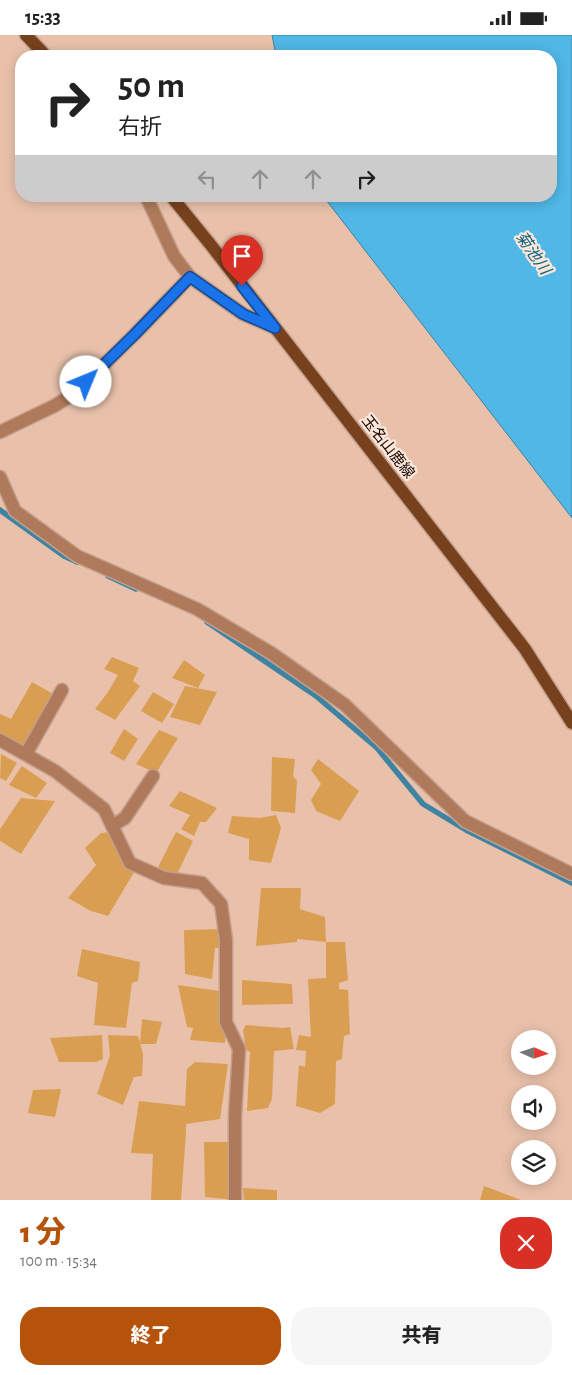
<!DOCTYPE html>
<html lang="ja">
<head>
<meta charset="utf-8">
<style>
	:root { --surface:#fff; --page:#f6f6f6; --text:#222; --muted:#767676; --accent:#b45309 }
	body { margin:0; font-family:"Alegreya Sans","Noto Sans JP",sans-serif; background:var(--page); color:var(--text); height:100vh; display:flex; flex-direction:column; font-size:19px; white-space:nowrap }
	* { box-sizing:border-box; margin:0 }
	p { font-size:16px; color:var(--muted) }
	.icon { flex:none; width:28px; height:28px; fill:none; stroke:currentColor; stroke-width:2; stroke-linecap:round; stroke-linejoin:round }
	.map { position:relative; height:1165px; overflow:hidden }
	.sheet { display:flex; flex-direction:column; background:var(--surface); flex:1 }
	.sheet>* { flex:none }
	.guide { position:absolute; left:15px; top:15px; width:542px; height:152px; border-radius:20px; box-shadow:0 2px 12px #0003; background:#fff; color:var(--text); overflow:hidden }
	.needle { width:32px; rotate:93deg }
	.tools { position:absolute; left:511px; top:995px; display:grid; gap:10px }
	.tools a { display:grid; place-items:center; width:45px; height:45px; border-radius:50%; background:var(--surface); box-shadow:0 2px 12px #0003; font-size:25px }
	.pin { position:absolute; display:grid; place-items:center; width:42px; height:42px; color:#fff; margin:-51px -21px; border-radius:50% 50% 50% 0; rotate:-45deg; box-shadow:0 0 5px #0007 }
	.pin .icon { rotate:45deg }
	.me { position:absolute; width:55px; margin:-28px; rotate:45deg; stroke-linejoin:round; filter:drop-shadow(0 0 4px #0008) }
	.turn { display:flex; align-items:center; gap:18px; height:105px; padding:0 20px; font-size:22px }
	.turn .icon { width:65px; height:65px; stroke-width:2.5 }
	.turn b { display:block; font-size:35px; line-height:42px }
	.lanes { display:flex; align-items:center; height:48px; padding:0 20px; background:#0003; justify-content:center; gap:25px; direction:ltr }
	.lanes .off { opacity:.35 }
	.round { display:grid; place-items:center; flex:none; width:52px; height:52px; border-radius:20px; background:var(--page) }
	.overview { display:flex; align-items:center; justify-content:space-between; height:85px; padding:0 20px }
	h1 { font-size:30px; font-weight:800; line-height:38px; color:var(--accent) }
	.primary-button { display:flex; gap:10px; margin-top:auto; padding:10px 20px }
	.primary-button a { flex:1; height:58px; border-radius:20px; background:var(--accent); color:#fff; font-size:20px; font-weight:800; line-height:58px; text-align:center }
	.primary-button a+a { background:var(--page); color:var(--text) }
	.status { display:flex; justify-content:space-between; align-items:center; height:35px; padding:0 25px; background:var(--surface); direction:ltr }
	.status svg { height:14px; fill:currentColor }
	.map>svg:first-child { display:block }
	.water { fill:#50b7e6; stroke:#3f83a2 }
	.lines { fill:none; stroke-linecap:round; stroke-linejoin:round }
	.stream { stroke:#3f83a2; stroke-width:5.5 }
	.building { fill:#d99e52 }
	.street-casing { stroke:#c3a08d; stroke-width:15 }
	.primary-casing { stroke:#c3a08d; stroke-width:15 }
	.street { stroke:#af7a5c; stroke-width:12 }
	.primary { stroke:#78411e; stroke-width:12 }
	.route-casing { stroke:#114b97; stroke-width:12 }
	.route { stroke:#1a73e8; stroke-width:9 }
	.labels { text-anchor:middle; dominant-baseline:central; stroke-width:4.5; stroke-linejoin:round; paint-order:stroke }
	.street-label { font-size:15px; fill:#160903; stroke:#fce7db }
	.water-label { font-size:16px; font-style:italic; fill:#0d607f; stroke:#fce7db }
</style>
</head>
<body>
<div class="status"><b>15:33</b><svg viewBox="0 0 49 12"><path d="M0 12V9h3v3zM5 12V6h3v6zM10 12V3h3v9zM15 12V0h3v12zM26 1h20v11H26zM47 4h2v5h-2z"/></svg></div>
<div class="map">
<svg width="572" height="1165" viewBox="0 0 572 1165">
	<rect width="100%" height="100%" fill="#e9c1ab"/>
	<polygon class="water" points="272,0 572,0 572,483 323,161 551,161 551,21 276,21"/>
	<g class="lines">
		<g class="stream">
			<polyline points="0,475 64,521 77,527"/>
			<polyline points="108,541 136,554"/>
			<polyline points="207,587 316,661 377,713 423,769 466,795 572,848"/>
		</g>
	</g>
	<g class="building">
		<polygon points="112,622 139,633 133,646 140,651 115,685 95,674 108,657 118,640 104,634"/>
		<polygon points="184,625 205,640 198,653 172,643"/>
		<polygon points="32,647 55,660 25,712 0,699 0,679 11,684"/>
		<polygon points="185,651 217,657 200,690 170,682"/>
		<polygon points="153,657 174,669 162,688 141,676"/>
		<polygon points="124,694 138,704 124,726 110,718"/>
		<polygon points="159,695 178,703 156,738 136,729"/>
		<polygon points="1,719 17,728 6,746 0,743"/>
		<polygon points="272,722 295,724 293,741 297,746 295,778 271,776"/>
		<polygon points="318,724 359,756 340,786 316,776 311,765 321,749 311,735"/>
		<polygon points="22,731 47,748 36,763 9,750"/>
		<polygon points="180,756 217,773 206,787 200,787 194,801 181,794 190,780 169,771"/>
		<polygon points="21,763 55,766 21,819 0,806 0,794"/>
		<polygon points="276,780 281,793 271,828 249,825 249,804 228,798 232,781 260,783"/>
		<polygon points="110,797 136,834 108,881 91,876 68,863 96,830 85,813 101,798"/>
		<polygon points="176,797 193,806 177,839 156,836"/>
		<polygon points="261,853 301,853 300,874 325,882 326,907 297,904 297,907 256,911"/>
		<polygon points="224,894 226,913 215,913 212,944 185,939 184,895"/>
		<polygon points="326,907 345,907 348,945 339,948 339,954 348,955 350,999 344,1001 342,1024 336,1026 335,1069 320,1078 296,1071 299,1030 305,1032 306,1016 296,1015 299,1000 311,1002 308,944 326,943"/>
		<polygon points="82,914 140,927 138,946 132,948 126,993 94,990 98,948 77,941"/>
		<polygon points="242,945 292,949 293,969 242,970"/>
		<polygon points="178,950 226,957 225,1008 190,1005 193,993 187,992"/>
		<polygon points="142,984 162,987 156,1009 140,1009"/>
		<polygon points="246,990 283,993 290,992 294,1014 274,1016 272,1064 268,1073 247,1076 250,1017 246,1015 243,995"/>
		<polygon points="102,1000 103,1024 96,1027 59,1027 50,1003"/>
		<polygon points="108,1000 138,1001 143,1019 142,1041 134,1042 123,1070 97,1059 110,1020"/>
		<polygon points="195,1027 228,1029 220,1084 186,1089 186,1098 181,1165 151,1165 153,1119 131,1118 139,1066 185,1071 187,1034"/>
		<polygon points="61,1054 55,1082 28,1078 33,1055"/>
		<polygon points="204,1107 236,1107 235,1165 205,1162"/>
		<polygon points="484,1151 521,1165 480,1165"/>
		<polygon points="243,1153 277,1155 277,1165 244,1165"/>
	</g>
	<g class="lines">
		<defs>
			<g id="street">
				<polyline points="190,242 243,279 275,293"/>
				<polyline points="0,397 54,371 74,359 135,299 190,242 174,221 146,161"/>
				<polyline points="0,442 15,476 77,521 197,574 271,618 345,670 465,786 572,839"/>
				<polyline points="0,705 55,736 104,774 130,828 164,843 202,848 221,869 226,905 226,987 239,1014 235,1081 235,1165"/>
				<polyline points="26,719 62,655"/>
				<polyline points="112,791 125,783 153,741"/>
			</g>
			<g id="primary">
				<polyline points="26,0 46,21"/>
				<polyline points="171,161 210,209 525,614 572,688"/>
			</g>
		</defs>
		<use href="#street" class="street-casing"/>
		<use href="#primary" class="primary-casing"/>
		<use href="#street" class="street"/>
		<use href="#primary" class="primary"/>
	</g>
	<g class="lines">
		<defs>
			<polyline id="route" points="86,347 135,299 190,242 243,279 275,293 242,251"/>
		</defs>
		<use href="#route" class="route-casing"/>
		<use href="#route" class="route"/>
	</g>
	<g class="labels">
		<g class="street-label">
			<text transform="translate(388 412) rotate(52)">玉名山鹿線</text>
		</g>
		<g class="water-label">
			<text transform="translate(533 218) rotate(55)">菊池川</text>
		</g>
	</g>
</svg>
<div class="tools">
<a><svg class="needle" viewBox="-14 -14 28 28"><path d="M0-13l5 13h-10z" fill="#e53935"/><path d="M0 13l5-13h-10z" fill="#767676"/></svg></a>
<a><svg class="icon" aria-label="sound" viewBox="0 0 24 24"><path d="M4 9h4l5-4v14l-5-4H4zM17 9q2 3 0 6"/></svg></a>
<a><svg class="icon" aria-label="layers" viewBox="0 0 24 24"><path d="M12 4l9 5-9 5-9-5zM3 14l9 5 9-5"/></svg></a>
</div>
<div class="pin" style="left:242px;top:251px;background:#d93025"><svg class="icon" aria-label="arrive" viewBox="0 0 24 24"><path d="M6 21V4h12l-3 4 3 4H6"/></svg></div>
<svg class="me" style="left:86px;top:347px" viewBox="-20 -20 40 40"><circle r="19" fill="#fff"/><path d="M0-13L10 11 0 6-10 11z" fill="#1a73e8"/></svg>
<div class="guide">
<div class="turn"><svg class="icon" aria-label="right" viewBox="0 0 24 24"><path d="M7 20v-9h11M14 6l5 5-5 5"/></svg><div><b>50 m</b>右折</div></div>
<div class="lanes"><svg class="icon off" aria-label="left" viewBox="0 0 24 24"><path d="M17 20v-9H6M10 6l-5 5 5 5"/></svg><svg class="icon off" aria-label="ahead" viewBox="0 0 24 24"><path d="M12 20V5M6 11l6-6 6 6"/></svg><svg class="icon off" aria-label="ahead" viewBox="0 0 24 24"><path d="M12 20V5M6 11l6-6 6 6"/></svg><svg class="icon" aria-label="right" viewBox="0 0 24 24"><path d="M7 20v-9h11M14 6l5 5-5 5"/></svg></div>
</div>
</div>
<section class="sheet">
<div class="overview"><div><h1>1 分</h1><p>100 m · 15:34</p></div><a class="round" style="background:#d93025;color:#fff"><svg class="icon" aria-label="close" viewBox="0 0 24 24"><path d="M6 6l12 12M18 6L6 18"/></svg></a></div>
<div class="primary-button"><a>終了</a><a>共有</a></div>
</section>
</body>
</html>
